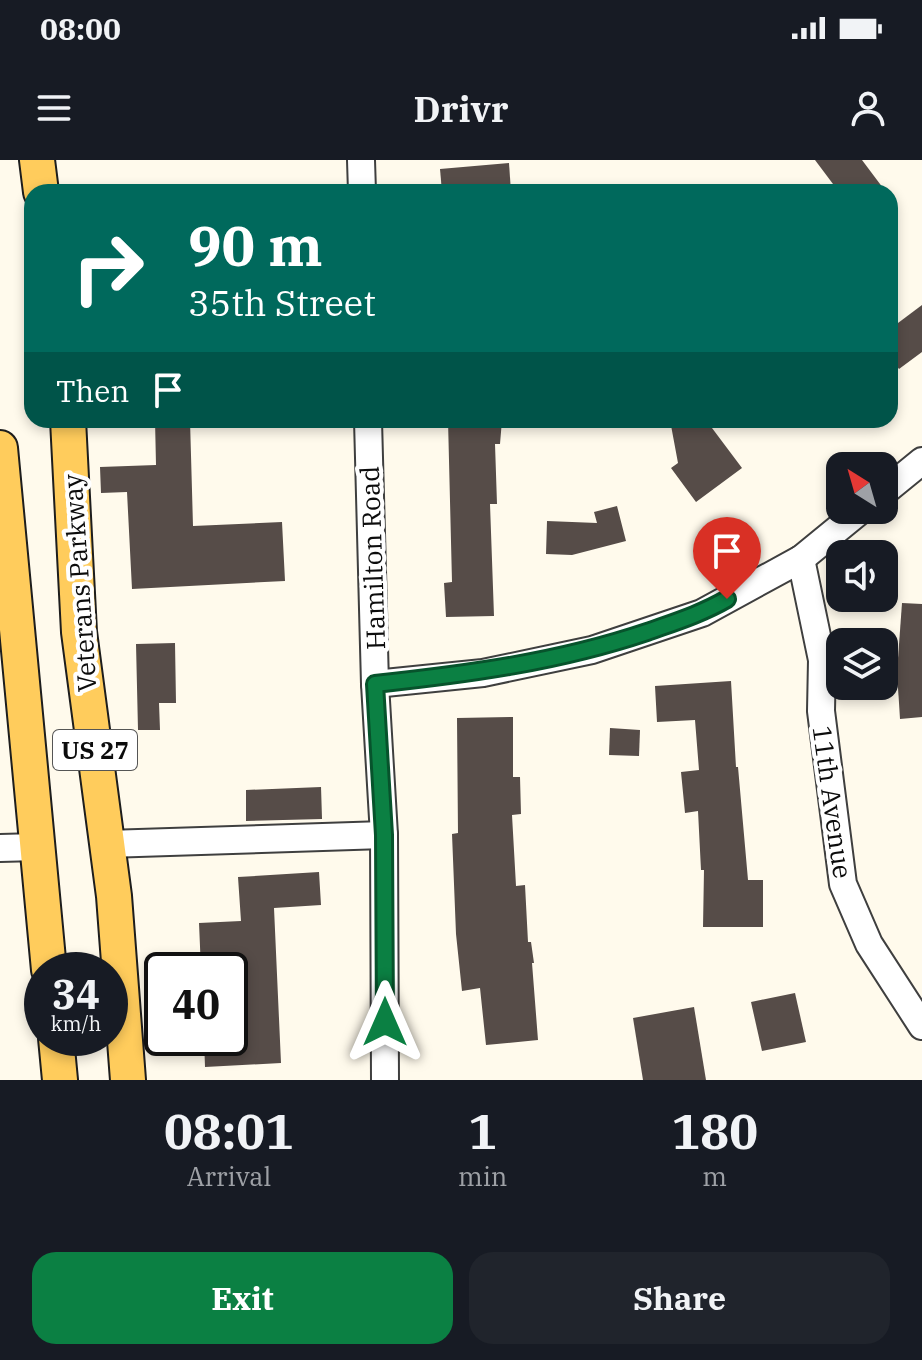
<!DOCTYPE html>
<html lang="en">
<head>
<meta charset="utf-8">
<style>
	:root { --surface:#171b24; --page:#20242c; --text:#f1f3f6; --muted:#9ea1a6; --accent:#0b8043 }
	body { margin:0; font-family:"IBM Plex Serif",serif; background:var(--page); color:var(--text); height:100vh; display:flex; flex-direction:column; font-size:30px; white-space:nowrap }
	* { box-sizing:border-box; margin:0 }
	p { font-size:26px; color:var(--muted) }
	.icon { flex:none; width:44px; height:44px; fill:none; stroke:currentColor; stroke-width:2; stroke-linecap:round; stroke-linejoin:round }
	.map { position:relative; height:920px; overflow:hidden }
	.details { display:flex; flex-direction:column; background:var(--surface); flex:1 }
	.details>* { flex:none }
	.hud { position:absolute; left:24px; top:24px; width:874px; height:244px; border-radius:24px; box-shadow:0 4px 12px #0003; background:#00695c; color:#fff; overflow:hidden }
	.needle { width:52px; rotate:323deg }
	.fabs { position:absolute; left:826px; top:292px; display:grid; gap:16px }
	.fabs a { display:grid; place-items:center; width:72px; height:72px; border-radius:16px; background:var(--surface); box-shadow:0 4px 12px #0003; font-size:40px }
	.speed { position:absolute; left:24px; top:792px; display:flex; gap:16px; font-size:40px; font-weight:700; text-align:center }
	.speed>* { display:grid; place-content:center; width:104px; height:104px; border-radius:50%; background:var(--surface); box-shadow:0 4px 12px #0003; line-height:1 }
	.speed small { font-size:20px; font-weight:400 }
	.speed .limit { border:4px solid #111; border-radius:12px; background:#fff; color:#111 }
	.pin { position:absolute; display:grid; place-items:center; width:68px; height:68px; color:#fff; margin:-82px -34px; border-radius:50% 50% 50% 0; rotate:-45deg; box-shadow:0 0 8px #0007 }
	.pin .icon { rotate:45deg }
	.me { position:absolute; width:88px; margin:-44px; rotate:0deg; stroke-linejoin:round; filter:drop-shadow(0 0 6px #0008) }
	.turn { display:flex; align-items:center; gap:28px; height:168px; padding:0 32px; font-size:36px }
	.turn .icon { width:104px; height:104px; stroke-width:2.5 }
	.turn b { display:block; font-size:56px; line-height:68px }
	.then { display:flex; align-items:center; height:76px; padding:0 32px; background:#0003; gap:16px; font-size:30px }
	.eta { display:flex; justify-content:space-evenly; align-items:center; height:136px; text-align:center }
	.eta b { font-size:48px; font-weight:700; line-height:56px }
	.cta { display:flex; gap:16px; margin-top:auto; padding:16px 32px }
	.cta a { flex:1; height:92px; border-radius:24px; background:var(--accent); color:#fff; font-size:32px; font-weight:700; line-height:92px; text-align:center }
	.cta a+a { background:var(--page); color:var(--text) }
	.status { display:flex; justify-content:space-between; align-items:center; height:56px; padding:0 40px; background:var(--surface); direction:ltr }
	.status svg { height:22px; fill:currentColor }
	header { display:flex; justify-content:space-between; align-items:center; height:104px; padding:0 32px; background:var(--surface); font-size:36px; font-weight:700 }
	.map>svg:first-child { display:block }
	.building { fill:#564c48 }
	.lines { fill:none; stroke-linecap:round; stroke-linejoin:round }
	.minor-casing { stroke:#3f3f3f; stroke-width:30 }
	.major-casing { stroke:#1d1d1d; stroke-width:38 }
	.minor { stroke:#fff; stroke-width:26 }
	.major { stroke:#ffcc5c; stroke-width:34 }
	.route-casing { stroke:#07532c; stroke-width:20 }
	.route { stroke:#0b8043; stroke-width:14 }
	.labels { text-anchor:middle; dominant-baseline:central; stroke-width:8; stroke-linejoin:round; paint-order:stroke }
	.shield { fill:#fff; stroke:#555; stroke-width:2 }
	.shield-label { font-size:24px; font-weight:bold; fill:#0c0c0c }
	.street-label { font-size:26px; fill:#0c0c0c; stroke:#fff }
</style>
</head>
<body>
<div class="status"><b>08:00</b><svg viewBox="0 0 49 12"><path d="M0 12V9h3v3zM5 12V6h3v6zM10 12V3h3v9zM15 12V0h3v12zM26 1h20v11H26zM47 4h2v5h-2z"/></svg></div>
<header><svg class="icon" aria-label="menu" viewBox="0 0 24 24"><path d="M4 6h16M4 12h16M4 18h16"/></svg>Drivr<svg class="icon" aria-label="person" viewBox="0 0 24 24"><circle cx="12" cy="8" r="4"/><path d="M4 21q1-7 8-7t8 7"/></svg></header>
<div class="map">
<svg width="922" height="920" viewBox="0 0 922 920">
	<rect width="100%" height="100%" fill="#fffaec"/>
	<g class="building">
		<polygon points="815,0 862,0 886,32 839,32"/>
		<polygon points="509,3 511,32 442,32 440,9"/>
		<polygon points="922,145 922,192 899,209 890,197 890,169"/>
		<polygon points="155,260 190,260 193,366 282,362 285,421 132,429 127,332 101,333 100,307 156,305"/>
		<polygon points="448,260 502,260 500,284 495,284 497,344 490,344 494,456 446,457 444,423 452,422"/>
		<polygon points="670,260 706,260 742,308 696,342 671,308 678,303"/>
		<polygon points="617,346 626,381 572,395 546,394 547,361 597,363 594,352"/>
		<polygon points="902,443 922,444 922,557 900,559 897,512"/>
		<polygon points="175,483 176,543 159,543 160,570 138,570 136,484"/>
		<polygon points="731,521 736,607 738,607 748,720 763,720 763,767 703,767 704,710 701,710 698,651 685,653 681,612 699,610 695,560 657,562 655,526"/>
		<polygon points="513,557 513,617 520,617 521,654 512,655 516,726 525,725 528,782 531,782 534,803 532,803 538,880 486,885 480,828 462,831 456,774 452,674 458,673 457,558"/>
		<polygon points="610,568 640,570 639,596 609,595"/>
		<polygon points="321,627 322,659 246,661 246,630"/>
		<polygon points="319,712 321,745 274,748 281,903 205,907 204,878 230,878 230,810 201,810 199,763 241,761 238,717"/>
		<polygon points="795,833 806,882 762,891 751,842"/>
		<polygon points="694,847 706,920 643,920 633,858"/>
	</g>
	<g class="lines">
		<defs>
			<g id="minor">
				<polyline points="361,0 362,32"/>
				<polyline points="368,260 375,524 384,675 385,920"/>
				<polyline points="884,332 922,301"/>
				<polyline points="801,399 822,500 821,551 843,724 869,784 922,866"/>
				<polyline points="375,524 483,513 592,490 702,453 801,399 861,350"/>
				<polyline points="107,684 384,675"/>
				<polyline points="0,688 37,687"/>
			</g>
			<g id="major">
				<polyline points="37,0 41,32"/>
				<polyline points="68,260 79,472 114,736 128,920"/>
				<polyline points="0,288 49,810"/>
				<polyline points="56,878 60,920"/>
			</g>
		</defs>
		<use href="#minor" class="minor-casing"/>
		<use href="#major" class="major-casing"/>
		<use href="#minor" class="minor"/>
		<use href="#major" class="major"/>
	</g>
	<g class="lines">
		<defs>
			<path id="route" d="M 385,862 L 384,675 L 375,524 C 468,514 558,502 647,472 C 675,462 701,454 727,439"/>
		</defs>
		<use href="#route" class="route-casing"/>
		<use href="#route" class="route"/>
	</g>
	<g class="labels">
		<rect class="shield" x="53" y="570" width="84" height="40" rx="6"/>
		<g class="shield-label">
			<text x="95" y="590">US 27</text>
		</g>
		<g class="street-label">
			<text transform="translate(372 398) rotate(-92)">Hamilton Road</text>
			<text transform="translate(79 423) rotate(-94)">Veterans Parkway</text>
			<text transform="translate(833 642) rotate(82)">11th Avenue</text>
		</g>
	</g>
</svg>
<div class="fabs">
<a><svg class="needle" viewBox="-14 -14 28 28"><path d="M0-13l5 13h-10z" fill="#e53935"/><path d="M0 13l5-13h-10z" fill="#9ea1a6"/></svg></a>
<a><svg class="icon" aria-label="sound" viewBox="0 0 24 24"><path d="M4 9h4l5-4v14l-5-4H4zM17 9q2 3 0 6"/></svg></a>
<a><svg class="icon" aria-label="layers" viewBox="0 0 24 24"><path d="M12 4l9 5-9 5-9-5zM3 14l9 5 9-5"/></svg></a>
</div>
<div class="speed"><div>34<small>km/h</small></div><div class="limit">40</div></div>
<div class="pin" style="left:727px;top:439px;background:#d93025"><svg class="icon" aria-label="arrive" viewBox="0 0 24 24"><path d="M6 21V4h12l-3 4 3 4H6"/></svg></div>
<svg class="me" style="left:385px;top:862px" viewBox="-20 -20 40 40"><path d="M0-17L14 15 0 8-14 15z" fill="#0b8043" stroke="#fff" stroke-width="4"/></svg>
<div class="hud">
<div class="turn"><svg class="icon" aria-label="right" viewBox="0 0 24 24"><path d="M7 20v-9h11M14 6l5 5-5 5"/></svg><div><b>90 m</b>35th Street</div></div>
<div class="then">Then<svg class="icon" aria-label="arrive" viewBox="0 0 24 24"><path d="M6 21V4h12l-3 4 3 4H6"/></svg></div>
</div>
</div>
<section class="details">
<div class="eta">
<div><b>08:01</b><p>Arrival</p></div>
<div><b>1</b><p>min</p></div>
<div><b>180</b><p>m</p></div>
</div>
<div class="cta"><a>Exit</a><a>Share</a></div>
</section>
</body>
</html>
